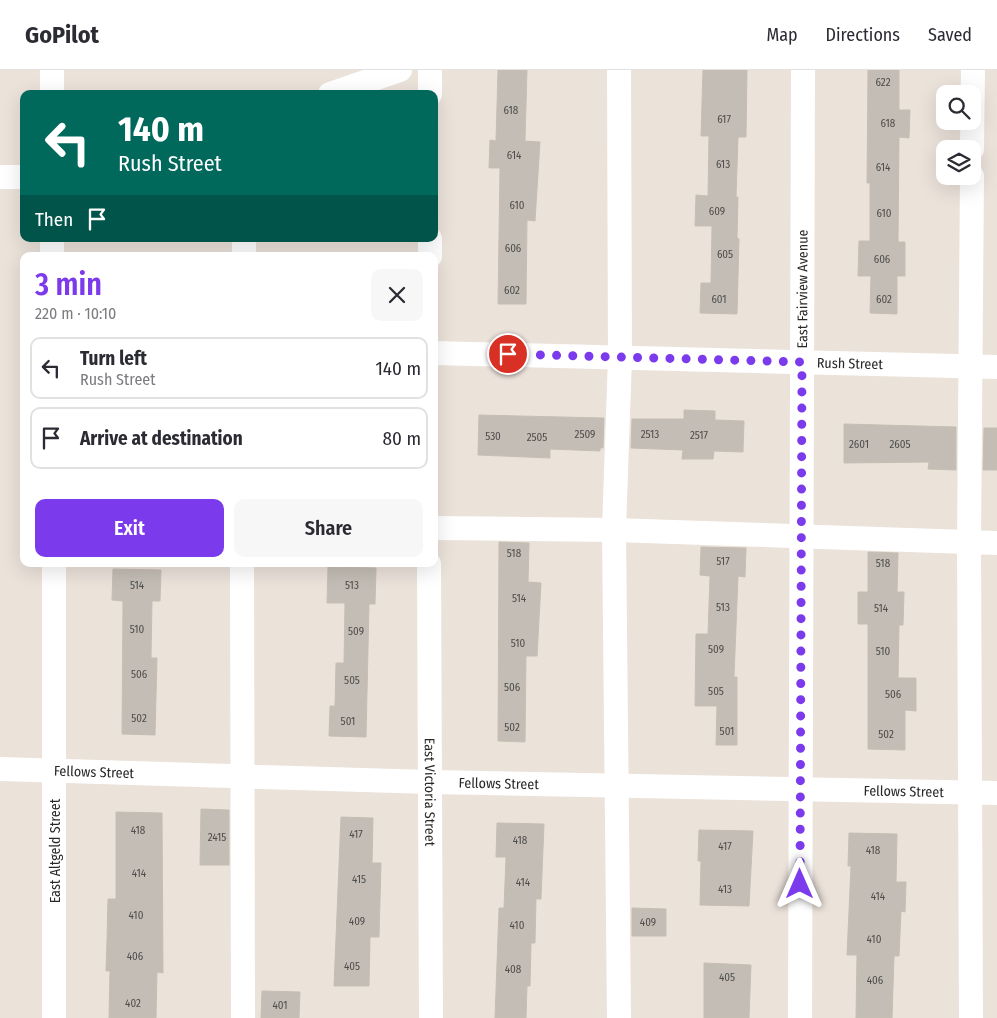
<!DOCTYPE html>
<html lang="en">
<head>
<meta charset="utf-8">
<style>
	:root { --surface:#fff; --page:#f7f7f7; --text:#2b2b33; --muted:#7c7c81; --line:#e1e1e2; --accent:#7c3aed }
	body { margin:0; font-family:"Fira Sans Condensed",sans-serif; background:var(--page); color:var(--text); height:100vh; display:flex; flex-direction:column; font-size:19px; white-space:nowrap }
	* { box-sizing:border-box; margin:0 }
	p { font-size:16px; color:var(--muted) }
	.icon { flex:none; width:28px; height:28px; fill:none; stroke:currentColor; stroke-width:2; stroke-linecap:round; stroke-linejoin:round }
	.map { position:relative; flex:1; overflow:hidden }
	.side { position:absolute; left:20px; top:182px; width:418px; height:315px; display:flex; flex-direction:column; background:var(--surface); border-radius:10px; box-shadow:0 5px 20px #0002 }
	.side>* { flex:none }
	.top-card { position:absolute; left:20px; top:20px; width:418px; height:152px; border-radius:10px; box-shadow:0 5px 20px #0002; background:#00695c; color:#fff; overflow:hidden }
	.fabs { position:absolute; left:936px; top:15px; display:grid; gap:10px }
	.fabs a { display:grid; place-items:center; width:45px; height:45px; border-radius:10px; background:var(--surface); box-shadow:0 5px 20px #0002; font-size:25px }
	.pin { position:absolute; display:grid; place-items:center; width:42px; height:42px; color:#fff; margin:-21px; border:2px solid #fff; border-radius:50%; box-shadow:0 1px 5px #0007 }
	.me { position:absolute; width:55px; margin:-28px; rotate:0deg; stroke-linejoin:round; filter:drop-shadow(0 0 4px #0008) }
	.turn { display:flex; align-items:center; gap:18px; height:105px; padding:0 15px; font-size:22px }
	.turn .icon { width:65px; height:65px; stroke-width:2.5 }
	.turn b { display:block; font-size:35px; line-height:42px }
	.then { display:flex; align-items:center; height:48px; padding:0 15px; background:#0003; gap:10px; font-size:19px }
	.round { display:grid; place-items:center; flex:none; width:52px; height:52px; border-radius:10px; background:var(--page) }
	.head { display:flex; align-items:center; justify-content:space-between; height:85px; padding:0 15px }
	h1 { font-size:30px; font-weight:600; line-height:38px; color:var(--accent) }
	.action { display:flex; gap:10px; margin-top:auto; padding:10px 15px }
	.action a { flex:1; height:58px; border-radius:10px; background:var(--accent); color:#fff; font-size:20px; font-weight:600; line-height:58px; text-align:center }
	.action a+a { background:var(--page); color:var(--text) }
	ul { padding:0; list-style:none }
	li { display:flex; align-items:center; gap:15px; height:62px; margin:0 10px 8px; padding:0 5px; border:2px solid var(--line); border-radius:10px }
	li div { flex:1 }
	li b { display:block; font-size:19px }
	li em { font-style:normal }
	header { display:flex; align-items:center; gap:30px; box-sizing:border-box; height:70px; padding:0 25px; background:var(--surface); border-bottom:1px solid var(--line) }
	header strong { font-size:24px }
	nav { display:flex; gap:28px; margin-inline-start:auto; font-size:18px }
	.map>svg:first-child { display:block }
	.building { fill:#c3bdb5; stroke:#c7beb3 }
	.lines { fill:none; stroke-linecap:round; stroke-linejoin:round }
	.minor { stroke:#fff; stroke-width:24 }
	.route { stroke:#7c3aed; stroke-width:9; stroke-dasharray:0 16.2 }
	.labels { text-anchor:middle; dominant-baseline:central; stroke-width:4; stroke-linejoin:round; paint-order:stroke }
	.number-label { font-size:11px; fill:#4f4d4b }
	.street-label { font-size:14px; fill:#282828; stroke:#fff }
</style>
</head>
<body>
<header>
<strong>GoPilot</strong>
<nav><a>Map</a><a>Directions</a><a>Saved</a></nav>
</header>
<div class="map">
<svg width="997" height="948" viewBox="0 0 997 948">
	<rect width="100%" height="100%" fill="#ebe2da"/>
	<g class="building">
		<polygon points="498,0 527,0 525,71 540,72 535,151 527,150 526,234 498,234 500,98 489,98 490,70 496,71"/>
		<polygon points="703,0 747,0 746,67 738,67 736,127 738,127 737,168 739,169 737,244 700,243 701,213 711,213 712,156 695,156 696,125 708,126 709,66 701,66"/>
		<polygon points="868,0 899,0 899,40 910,40 909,68 899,67 898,172 905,172 905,206 897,206 897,244 870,243 871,206 858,206 859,171 870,171 870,113 867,113"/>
		<polygon points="684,340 715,341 715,350 744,351 743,382 714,381 713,389 682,389 683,380 631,378 632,349 684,349"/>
		<polygon points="479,345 604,348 603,378 600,378 600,381 550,379 550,388 478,385"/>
		<polygon points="844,354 956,357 956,400 928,399 929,392 844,393"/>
		<polygon points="984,358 997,358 997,400 983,400"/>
		<polygon points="499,472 529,473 528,512 541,513 537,586 526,586 525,672 498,671"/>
		<polygon points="701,477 746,478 745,507 738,506 734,607 737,607 737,675 716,675 717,636 695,636 696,564 708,564 710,506 700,505"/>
		<polygon points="868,482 898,483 897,522 904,522 903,555 899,555 898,608 916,608 916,641 905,640 905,680 868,679 868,554 858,554 858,522 868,522"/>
		<polygon points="328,497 376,498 375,534 369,534 366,667 329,666 330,636 335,636 336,593 344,593 345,533 327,533"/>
		<polygon points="113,499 161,500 160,531 152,531 151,588 157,588 155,665 122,664 123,531 112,530"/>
		<polygon points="201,739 229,740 229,795 200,795"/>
		<polygon points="116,742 162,743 163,903 157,902 156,948 109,948 110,901 106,901 107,870 108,829 116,829"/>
		<polygon points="341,747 373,748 372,793 381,793 379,867 370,867 369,916 334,916"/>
		<polygon points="497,753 544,754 541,829 536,829 535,873 531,873 530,916 527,916 526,948 495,948 499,838 504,838 506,787 496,787"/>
		<polygon points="699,760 753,761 749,836 700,835 701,791 698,791"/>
		<polygon points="849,763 897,764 896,812 906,812 905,842 901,841 899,886 894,886 892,948 856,948 857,885 847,885 851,796 848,796"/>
		<polygon points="632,838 666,839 666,866 632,866"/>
		<polygon points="704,893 751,895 749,948 704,948"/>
		<polygon points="262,921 300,922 299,948 261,948"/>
	</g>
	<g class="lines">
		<g class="minor">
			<polyline points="430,0 430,24"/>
			<polyline points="52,24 52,0"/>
			<polyline points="330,24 400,0"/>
			<polyline points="972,79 973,0"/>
			<polyline points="0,107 24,107"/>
			<polyline points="52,169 52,186"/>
			<polyline points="430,169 430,186"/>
			<polyline points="244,186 244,169"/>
			<path id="s1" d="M 434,283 L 997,297"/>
			<polyline points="434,458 614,460 997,473"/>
			<polyline points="54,494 54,948"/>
			<polyline points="242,494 243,948"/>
			<path id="s2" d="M 429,494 L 431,948"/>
			<path id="s3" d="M 0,699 L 430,712 L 997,723"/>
			<polyline points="619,948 614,460 620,287 619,0"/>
			<path id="s4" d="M 800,948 L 803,0"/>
			<polyline points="971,948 969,472 972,106"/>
		</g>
	</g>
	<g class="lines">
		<polyline class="route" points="508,284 802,292 800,814"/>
	</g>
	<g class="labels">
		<g class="number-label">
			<text x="883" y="12">622</text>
			<text x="511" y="40">618</text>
			<text x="724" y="49">617</text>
			<text x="888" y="53">618</text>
			<text x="514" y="85">614</text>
			<text x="723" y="94">613</text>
			<text x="883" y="97">614</text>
			<text x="517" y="135">610</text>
			<text x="717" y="141">609</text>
			<text x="884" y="143">610</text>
			<text x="513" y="178">606</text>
			<text x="725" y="184">605</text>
			<text x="882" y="189">606</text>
			<text x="512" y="220">602</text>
			<text x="719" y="229">601</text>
			<text x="884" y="229">602</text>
			<text x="585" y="364">2509</text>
			<text x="650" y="364">2513</text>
			<text x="699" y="365">2517</text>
			<text x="493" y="366">530</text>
			<text x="537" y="367">2505</text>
			<text x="859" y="374">2601</text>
			<text x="900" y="374">2605</text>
			<text x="514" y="483">518</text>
			<text x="723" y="491">517</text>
			<text x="883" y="493">518</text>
			<text x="137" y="515">514</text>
			<text x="352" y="515">513</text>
			<text x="519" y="528">514</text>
			<text x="723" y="537">513</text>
			<text x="881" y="538">514</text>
			<text x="137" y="559">510</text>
			<text x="356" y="561">509</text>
			<text x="518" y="573">510</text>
			<text x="716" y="579">509</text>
			<text x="883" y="581">510</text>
			<text x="139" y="604">506</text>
			<text x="352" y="610">505</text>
			<text x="512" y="617">506</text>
			<text x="716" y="621">505</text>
			<text x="893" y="624">506</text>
			<text x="139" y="648">502</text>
			<text x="348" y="651">501</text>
			<text x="512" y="657">502</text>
			<text x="727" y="661">501</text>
			<text x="886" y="664">502</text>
			<text x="138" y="760">418</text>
			<text x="356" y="764">417</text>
			<text x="217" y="767">2415</text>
			<text x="520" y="770">418</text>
			<text x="725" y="776">417</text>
			<text x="873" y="780">418</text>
			<text x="139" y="803">414</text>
			<text x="359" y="809">415</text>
			<text x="523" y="812">414</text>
			<text x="725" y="819">413</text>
			<text x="878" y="826">414</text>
			<text x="136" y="845">410</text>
			<text x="357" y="851">409</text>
			<text x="648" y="852">409</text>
			<text x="517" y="855">410</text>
			<text x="874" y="869">410</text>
			<text x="135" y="886">406</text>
			<text x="352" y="896">405</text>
			<text x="513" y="899">408</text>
			<text x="727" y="907">405</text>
			<text x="875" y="910">406</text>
			<text x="133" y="933">402</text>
			<text x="280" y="935">401</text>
		</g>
		<g class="street-label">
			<text stroke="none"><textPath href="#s4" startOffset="729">East Fairview Avenue</textPath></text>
			<text stroke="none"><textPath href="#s1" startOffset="416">Rush Street</textPath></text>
			<text stroke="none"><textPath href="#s3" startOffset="94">Fellows Street</textPath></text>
			<text stroke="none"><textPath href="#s3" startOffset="499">Fellows Street</textPath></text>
			<text stroke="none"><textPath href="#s2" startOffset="228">East Victoria Street</textPath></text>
			<text stroke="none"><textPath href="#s3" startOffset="904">Fellows Street</textPath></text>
			<text transform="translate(55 781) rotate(-90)">East Altgeld Street</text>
		</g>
	</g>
</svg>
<div class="fabs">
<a><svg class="icon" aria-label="search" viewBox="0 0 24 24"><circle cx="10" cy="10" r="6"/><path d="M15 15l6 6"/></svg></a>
<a><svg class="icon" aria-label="layers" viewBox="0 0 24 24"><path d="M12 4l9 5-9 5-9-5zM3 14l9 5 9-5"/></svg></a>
</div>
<div class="pin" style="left:508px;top:284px;background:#d93025"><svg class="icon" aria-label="arrive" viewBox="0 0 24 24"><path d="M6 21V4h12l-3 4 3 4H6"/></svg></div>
<svg class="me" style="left:800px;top:814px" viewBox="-20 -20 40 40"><path d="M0-17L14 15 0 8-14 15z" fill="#7c3aed" stroke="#fff" stroke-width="4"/></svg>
<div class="top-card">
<div class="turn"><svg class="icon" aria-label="left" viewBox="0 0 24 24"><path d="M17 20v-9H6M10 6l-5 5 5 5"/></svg><div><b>140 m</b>Rush Street</div></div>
<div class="then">Then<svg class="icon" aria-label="arrive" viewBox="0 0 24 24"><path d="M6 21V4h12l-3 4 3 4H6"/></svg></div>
</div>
<section class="side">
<div class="head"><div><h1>3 min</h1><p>220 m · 10:10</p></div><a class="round"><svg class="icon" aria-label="close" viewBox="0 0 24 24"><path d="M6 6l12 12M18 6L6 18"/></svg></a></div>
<ul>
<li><svg class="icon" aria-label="left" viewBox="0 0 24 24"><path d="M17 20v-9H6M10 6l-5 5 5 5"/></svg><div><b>Turn left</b><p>Rush Street</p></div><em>140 m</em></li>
<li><svg class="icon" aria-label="arrive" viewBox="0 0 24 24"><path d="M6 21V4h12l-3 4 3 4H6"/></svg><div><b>Arrive at destination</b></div><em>80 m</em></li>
</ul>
<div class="action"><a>Exit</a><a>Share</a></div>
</section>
</div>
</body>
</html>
